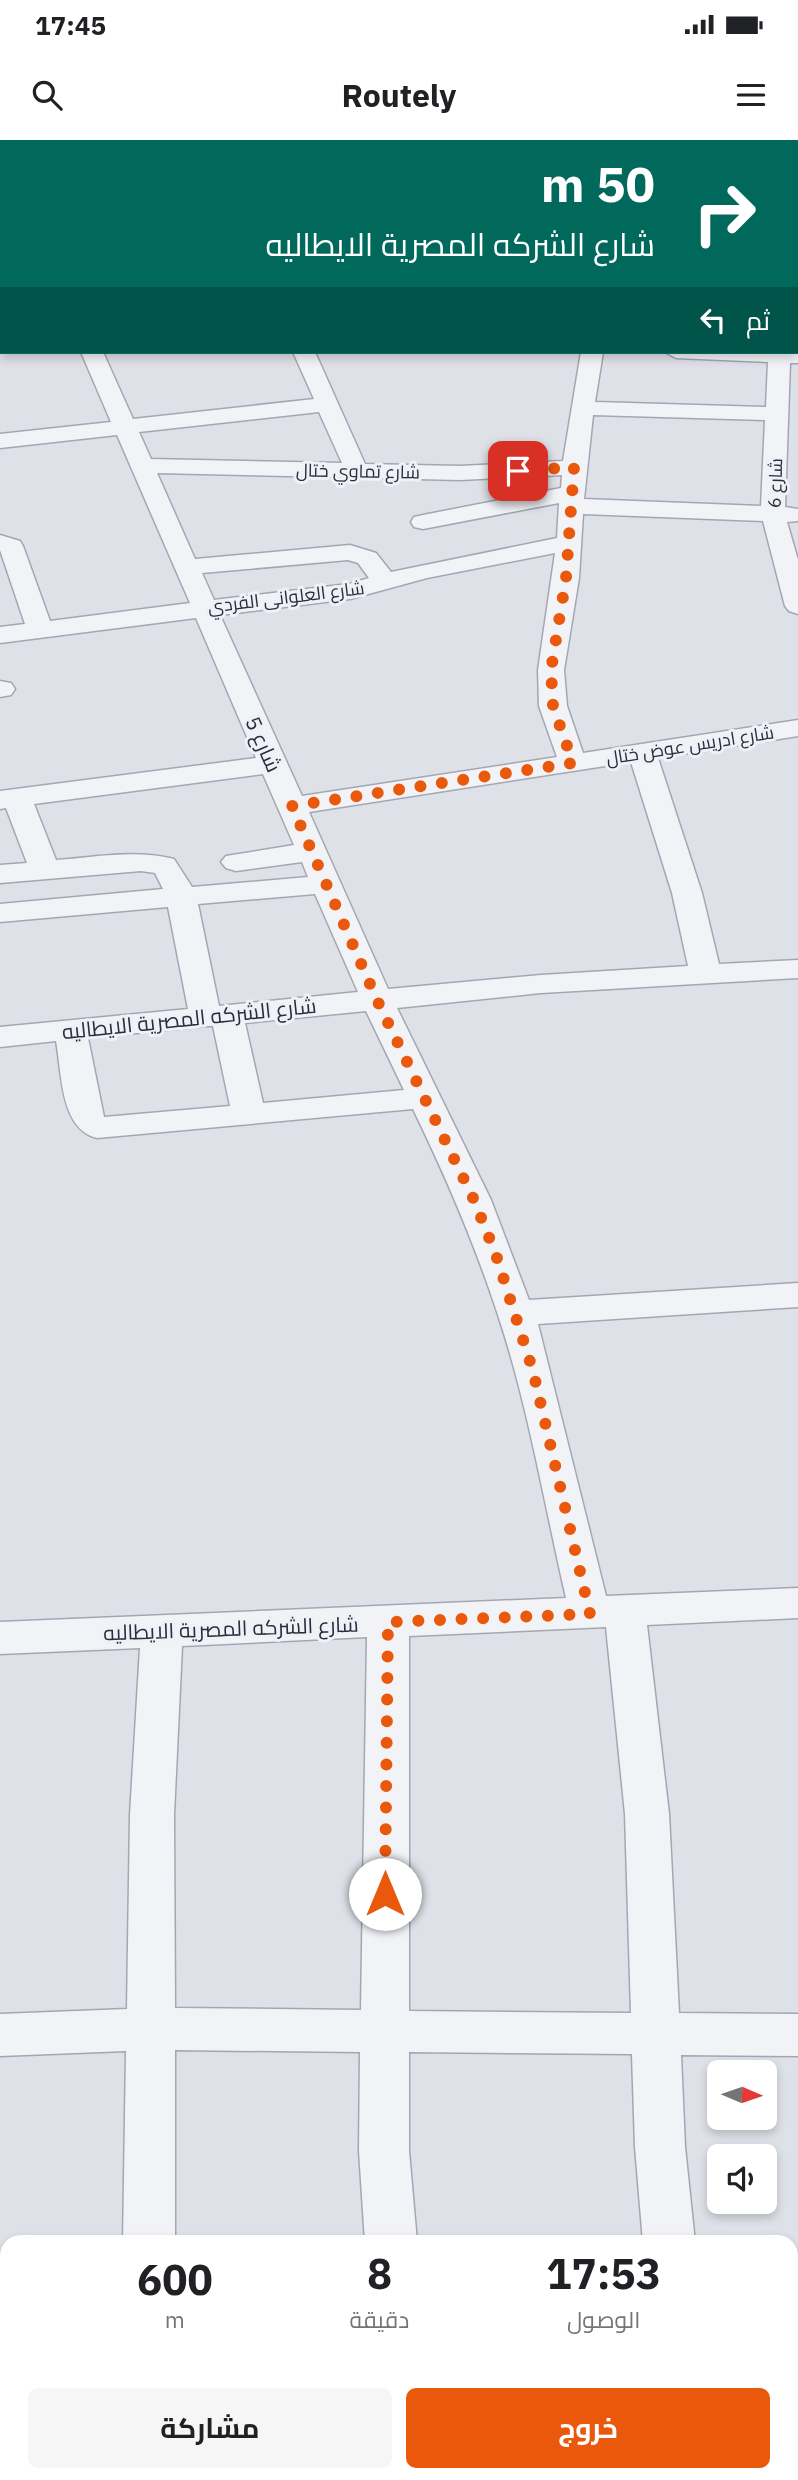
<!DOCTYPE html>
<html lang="ar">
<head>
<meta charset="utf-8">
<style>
	:root { --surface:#fff; --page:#f6f6f6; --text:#202124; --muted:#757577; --accent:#ea580c }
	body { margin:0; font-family:"IBM Plex Sans",Cairo,sans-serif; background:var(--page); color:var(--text); direction:rtl; height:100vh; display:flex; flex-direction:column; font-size:26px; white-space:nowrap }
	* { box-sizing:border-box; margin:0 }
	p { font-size:23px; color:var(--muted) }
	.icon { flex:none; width:38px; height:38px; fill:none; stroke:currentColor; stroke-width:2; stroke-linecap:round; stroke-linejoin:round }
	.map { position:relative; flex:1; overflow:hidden; direction:ltr }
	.panel { position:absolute; left:0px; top:2095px; width:798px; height:247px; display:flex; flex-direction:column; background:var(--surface); border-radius:21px 21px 0 0; box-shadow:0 4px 10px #0003; direction:rtl }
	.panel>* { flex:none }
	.hud { position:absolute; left:0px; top:0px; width:798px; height:214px; box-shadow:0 4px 10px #0003; direction:rtl; background:#00695c; color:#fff; overflow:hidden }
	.needle { width:46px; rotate:92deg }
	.tools { position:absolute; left:707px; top:1920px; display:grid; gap:14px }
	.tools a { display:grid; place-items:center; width:70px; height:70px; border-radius:10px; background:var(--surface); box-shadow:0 4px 10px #0003; font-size:35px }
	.pin { position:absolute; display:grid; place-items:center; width:60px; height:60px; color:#fff; margin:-30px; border-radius:14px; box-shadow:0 4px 10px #0006 }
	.me { position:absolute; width:77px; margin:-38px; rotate:0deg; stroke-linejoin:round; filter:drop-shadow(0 0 5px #0008) }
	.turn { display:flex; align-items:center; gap:24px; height:147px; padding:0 28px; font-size:32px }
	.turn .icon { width:91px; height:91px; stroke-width:2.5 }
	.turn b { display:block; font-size:49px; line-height:60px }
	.then { display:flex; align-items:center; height:66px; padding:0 28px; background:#0003; gap:14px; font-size:26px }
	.eta { display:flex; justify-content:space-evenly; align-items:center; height:119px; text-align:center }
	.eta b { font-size:42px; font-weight:700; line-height:49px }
	.button { display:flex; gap:14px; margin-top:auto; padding:14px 28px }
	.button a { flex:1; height:80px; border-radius:10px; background:var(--accent); color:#fff; font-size:28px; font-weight:700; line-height:80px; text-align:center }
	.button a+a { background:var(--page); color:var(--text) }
	.status { display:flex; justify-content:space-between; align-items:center; height:49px; padding:0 35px; background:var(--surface); direction:ltr }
	.status svg { height:19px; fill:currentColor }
	header { display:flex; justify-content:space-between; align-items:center; height:91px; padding:0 28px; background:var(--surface); font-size:32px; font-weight:700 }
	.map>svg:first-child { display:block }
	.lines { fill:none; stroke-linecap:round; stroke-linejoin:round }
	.street-casing { stroke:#a4a7b2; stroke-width:3 }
	.street { fill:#f2f3f7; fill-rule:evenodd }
	.route { stroke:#ea580c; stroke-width:12; stroke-dasharray:0 21.6 }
	.labels { text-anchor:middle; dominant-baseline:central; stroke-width:6; stroke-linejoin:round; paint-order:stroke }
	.far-street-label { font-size:18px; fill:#282d3f; stroke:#eff1f6 }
	.street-label { font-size:21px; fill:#282d3f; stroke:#eff1f6 }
</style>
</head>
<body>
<div class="status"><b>17:45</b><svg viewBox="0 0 49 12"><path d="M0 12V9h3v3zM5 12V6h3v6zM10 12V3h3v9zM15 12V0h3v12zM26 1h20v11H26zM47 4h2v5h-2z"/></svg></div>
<header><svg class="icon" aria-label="menu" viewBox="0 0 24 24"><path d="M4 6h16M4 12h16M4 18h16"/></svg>Routely<svg class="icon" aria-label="search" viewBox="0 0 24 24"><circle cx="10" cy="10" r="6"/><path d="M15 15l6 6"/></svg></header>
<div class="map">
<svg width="798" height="2340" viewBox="0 0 798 2340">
	<rect width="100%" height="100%" fill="#dfe1e8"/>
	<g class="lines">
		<defs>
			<g id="street">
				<polygon points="49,0 67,0 48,2"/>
				<rect x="324" y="0" width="18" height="2"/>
				<rect x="624" y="0" width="18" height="2"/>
				<polygon points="744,0 762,0 763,2 745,2"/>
				<rect x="0" y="34" width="2" height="12"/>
				<polygon points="796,57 798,58 798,72 796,71"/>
				<rect x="0" y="106" width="2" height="12"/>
				<rect x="0" y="190" width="2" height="12"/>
				<path d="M 798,211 L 798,223 L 790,223 L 785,367 L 798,369 L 798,381 L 787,382 L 798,420 L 798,474 L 789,471 L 785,466 L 763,381 L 583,374 L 579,438 L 564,530 L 567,566 L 583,613 L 798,580 L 798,596 L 658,618 L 702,753 L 719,824 L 798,820 L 798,838 L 541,853 L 397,868 L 491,1060 L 529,1160 L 798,1143 L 798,1167 L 538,1184 L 606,1456 L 798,1448 L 798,1478 L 647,1485 L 669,1674 L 679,1873 L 798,1874 L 798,1916 L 681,1915 L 685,2007 L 695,2102 L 643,2102 L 635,2007 L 632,1914 L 409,1912 L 409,2011 L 417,2102 L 365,2102 L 359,2011 L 360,1912 L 175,1910 L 175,2102 L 123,2102 L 126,1911 L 0,1916 L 0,1874 L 127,1869 L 130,1675 L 140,1508 L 0,1514 L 0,1482 L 566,1458 C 544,1363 528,1264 497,1172 C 474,1102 445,1035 413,969 L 97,998 C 60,989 62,933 56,901 L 0,907 L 0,887 L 188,869 L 168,767 L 0,782 L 0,764 L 163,749 L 155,733 L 141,731 L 0,743 L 0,725 L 27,723 L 6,668 L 0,669 L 0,651 L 256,618 L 196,478 L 0,503 L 0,487 L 25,484 L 0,410 L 0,395 L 20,401 L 23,406 L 50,481 L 190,463 L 117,295 L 0,308 L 0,294 L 111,282 L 81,212 L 103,212 L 133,279 L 314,259 L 293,212 L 315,212 L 365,324 L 460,326 L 563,321 L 581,212 L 603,212 L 595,262 L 766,267 L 768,222 L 676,218 L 665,212 ZM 319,272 L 342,323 L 151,319 L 139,292 ZM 593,275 L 765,280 L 761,366 L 584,359 ZM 157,333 L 460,340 L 562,335 L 561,348 L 423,375 L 414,377 L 411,382 L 414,387 L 423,389 L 559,363 L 557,398 L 391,432 L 376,413 L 350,405 L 195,419 ZM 555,413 L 538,530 L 539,566 L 557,617 L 302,656 L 220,475 L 350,459 L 427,438 ZM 348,420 L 358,423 L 369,438 L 349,444 L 214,460 L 202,433 ZM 631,622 L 672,753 L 688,826 L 541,835 L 388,849 L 309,672 ZM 263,634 L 294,705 L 226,716 L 221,722 L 226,728 L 236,731 L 302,722 L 308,737 L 192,747 L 174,719 C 136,709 95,717 56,720 L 34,664 ZM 315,754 L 358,852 L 219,866 L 198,764 ZM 366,871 L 404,950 L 263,963 L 245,883 ZM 206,886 L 213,886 L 230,966 L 104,977 L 88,898 ZM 606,1487 L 625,1674 L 631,1873 L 409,1871 L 409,1496 ZM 367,1497 L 361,1870 L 175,1868 L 174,1675 L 182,1506 Z"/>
				<polygon points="0,541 11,543 15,549 11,555 0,557"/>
				<rect x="120" y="2334" width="56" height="6"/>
				<rect x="395" y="2334" width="56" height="6"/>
				<polygon points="677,2334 732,2334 734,2340 678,2340"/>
			</g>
		</defs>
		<use href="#street" class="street-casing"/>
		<use href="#street" class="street"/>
	</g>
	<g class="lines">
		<polyline class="route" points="385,1754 388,1482 590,1474 533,1231 496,1115 474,1060 377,860 292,666 573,623 553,566 551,530 566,438 574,327 518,331"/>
	</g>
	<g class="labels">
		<g class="far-street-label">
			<text transform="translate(358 331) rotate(1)">شارع تماوي ختال</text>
			<text transform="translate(775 343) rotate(-88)">شارع 6</text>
			<text transform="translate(286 457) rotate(-7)">شارع العلوانى الفردي</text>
			<text transform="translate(690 605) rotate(-9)">شارع ادريس عوض ختال</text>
		</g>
		<g class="street-label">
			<text transform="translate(264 604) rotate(66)">شارع 5</text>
			<text transform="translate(189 878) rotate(-6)">شارع الشركه المصرية الايطاليه</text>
			<text transform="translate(231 1488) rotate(-2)">شارع الشركه المصرية الايطاليه</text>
		</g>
	</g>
</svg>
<div class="tools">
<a><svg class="needle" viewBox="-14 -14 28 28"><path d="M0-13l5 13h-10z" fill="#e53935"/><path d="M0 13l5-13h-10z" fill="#757577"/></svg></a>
<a><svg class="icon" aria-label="sound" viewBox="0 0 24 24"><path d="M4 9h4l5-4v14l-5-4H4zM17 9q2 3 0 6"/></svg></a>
</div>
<div class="pin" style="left:518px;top:331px;background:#d93025"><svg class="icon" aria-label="arrive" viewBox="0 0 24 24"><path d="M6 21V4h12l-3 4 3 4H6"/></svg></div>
<svg class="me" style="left:385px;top:1754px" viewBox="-20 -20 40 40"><circle r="19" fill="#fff"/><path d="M0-13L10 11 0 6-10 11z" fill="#ea580c"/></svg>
<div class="hud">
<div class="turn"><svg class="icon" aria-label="right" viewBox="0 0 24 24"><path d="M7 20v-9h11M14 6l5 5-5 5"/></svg><div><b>50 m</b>شارع الشركه المصرية الايطاليه</div></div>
<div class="then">ثم<svg class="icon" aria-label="left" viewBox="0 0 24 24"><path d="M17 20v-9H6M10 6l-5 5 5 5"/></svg></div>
</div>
<section class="panel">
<div class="eta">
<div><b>17:53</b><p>الوصول</p></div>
<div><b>8</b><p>دقيقة</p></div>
<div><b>600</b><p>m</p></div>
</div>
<div class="button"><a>خروج</a><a>مشاركة</a></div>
</section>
</div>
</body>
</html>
